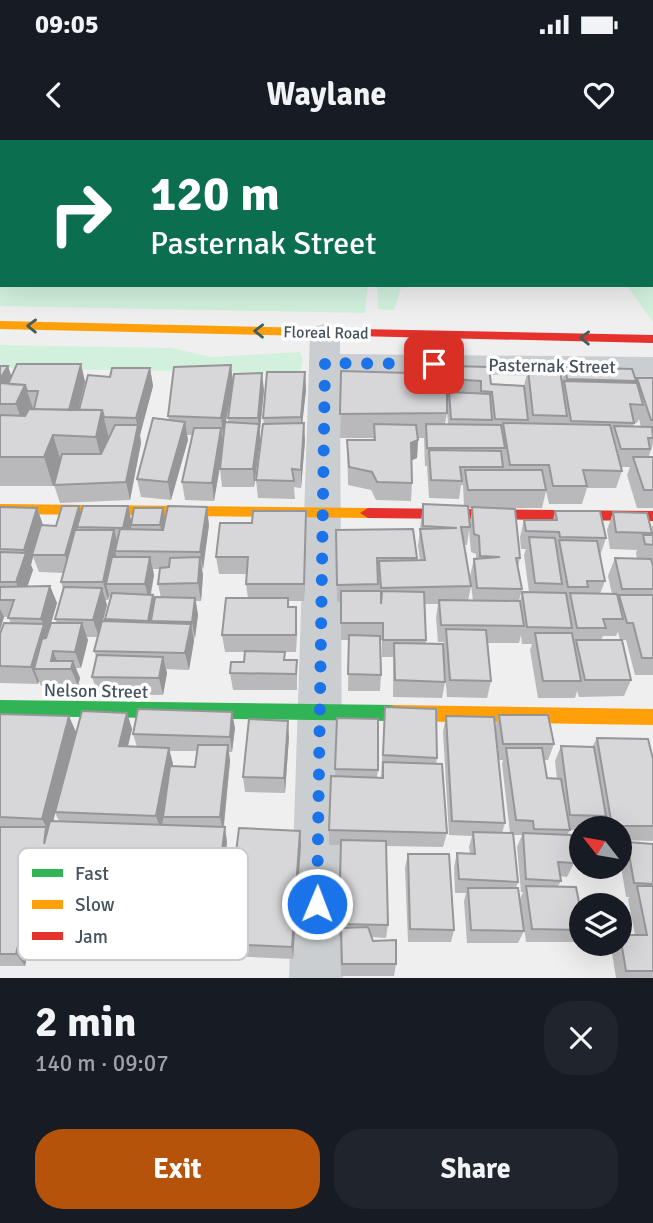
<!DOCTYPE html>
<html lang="en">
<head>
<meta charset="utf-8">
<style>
	body { margin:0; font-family:Signika,sans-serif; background:#20242c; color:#f1f3f6; height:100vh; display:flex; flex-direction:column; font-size:26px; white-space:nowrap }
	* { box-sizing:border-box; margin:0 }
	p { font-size:23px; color:#9ea1a6 }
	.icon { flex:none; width:38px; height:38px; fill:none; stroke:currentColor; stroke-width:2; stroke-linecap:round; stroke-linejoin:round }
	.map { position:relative; height:838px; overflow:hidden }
	.details { display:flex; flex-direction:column; background:#171b24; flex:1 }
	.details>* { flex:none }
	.hud { position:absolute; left:0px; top:0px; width:654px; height:147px; box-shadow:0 7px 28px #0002; background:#0b6e4f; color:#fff; overflow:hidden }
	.needle { width:46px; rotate:301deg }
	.tools { position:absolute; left:569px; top:676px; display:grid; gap:14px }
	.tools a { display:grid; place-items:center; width:63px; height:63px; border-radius:50%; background:#171b24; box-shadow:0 7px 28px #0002; font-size:35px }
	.pin { position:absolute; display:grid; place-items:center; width:60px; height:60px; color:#fff; margin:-30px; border-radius:14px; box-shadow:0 4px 10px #0006 }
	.me { position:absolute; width:77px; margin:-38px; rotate:1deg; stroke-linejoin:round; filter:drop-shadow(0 0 5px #0008) }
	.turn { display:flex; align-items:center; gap:24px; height:147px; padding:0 35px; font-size:32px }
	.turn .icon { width:91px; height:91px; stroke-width:2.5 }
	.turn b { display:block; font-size:49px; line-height:60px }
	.round { display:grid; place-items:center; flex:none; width:74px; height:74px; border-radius:28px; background:#20242c }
	.headline { display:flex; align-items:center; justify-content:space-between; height:119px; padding:0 35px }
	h1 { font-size:42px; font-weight:700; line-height:52px }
	.button { display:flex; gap:14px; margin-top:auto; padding:14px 35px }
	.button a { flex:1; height:80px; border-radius:28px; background:#b45309; color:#fff; font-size:28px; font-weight:700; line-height:80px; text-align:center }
	.button a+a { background:#20242c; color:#f1f3f6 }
	.status { display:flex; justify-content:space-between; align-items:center; height:49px; padding:0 35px; background:#171b24; direction:ltr }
	.status svg { height:19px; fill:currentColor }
	header { display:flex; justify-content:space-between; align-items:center; height:91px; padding:0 35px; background:#171b24; font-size:32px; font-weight:700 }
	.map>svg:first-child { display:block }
</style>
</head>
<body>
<div class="status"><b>09:05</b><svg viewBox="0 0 49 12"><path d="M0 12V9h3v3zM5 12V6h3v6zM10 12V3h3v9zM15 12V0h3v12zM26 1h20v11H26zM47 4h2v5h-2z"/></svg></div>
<header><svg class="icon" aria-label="back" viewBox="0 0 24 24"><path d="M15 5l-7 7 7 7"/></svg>Waylane<svg class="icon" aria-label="heart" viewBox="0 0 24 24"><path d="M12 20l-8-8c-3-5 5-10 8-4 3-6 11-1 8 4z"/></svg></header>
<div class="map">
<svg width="653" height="838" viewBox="0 0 653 838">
	<rect width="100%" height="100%" fill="#f0efef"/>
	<path fill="#d1f1dd" d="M653,29V182L626,145H653Z
		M0,49L2,145H368L365,173L0,166Z
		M377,145H402L394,170L378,169Z
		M0,205L172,208L211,217L300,212L303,220L300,233L0,228Z"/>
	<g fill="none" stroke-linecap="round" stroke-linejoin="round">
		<path fill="#cbced0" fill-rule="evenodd" d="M325,184L336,187L340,193V214L653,217V237L340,233L343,838H289L310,193L314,187Z"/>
		<path fill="#30b455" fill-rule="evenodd" d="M0,560L394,565L400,567L403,573L400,579L394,581L0,576Z"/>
		<path fill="#ff9f0a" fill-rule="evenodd" d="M0,181L359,189L365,193L359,197L0,189Z
			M0,364L368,368L376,373L368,378L0,374Z
			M394,565L653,569V585L394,581L388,579L385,573L388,567Z"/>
		<path fill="#e5322d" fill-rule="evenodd" d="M529,0H545L547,2H530Z
			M359,189L653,195V203L355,196V190Z
			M368,368L653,371V381L368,378L360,373Z"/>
	</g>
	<path fill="#b9b9bb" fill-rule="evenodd" d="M318,0H367V2H318Z
		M587,0H624V2H598Z
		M81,224L85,242L78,270L110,237L150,228L153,246L140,295L141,303L130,360L60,363L54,345L55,341L53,346H0V226H8L11,237Z
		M231,225L233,242L264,250L254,347H222L220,329L222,317L214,361L185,360L182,342L192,295H187L188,300L171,360L141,357L137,339L169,280L168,276ZM232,249L228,282H226Z
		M451,226L491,244L524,246L528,229L562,239L565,227L636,241L635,243L637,238H653V304L649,316L647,317H653V368H637L627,335L630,327H621L622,331L616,348H587L582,364H549L546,351L542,368H498L520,418L518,427L522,449L519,461H520L522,452H529L524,415L526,409H521L520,397L524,380H553L555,371L606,398L600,416L605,441L600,454H612L608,436L615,418L637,419L636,413L637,410L610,409L607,390L613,372L651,389L653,385V535H635L626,500H622L631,540L624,556L579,557L577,551L575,558H538L530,510L532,504H522L521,495L519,503H488L491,541L487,558L447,557L443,507L444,502H438L436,478L438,464H425L426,504L445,542L442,558L393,557V517H382V500H381V535L380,551H348L349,500H341V462H337L336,390L417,418V420H420L418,406L423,364L464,366L463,345H461L459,359L429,358L427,326H425L424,298H418L417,318L412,320V343L411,361L376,360L371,350L348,345L347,300H373V298H340L341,231L447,273L445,284H448L447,270ZM639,279L641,287H633L634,283H637ZM468,368H472L470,383ZM469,390L471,412L476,414V419H474L470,436L473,461H468L471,446L464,405H467ZM618,492L620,500H601L603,496H616Z
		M305,232L306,250L302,283L305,301L301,348L294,347L295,359L258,358L256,340L264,284L263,278Z
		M79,366L81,373L128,366L131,381L163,368L165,379L209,385L202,430L203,435L201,461H196L198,475L189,530L166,529L167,533L163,555L98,554L92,537L96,516L94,511L98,497H86L88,500L81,528H76L80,538L78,546H41L39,541L38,544L0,543V494L11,483L8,477H4L0,490V367L37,368L43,385L56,386ZM33,417L39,432L64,433L61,442L63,448L55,479L57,483H51L57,463L50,446H27L33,430L31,425ZM153,429H160L158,444L161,458L155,460L151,455L154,435ZM109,455L110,460L105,479L106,482L103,481L107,465L105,460H108Z
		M306,371L304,461H288V467H296V512H285V520H297V550H233L230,533L244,522L245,512H225L222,495L248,458L246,444L247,434H219L216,417L252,383Z
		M385,567L437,618L436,624L447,693L443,707L386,706L388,785L386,798L372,797L373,801L396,824L394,836H341L340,797H339L340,705H329V690L335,636L337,578L378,630L377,637H381Z
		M127,573L132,589L128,606L137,607L133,594L235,588L232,612H229L230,621L224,687L227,702L214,818L46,812L37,800L48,752H42L25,826H0V574L76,592ZM169,611H197L195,627L172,626L173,624ZM55,673L59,681H53Z
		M499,575L554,604L548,620H544L547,638L557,639L555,621L561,606L592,607L597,598L653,619V701L620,700V688H602L601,684L600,688H581V690H570L567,695L574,723L567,737L560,736L561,741L558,746L581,772V795L577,802H526L520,759L523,752H521L517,707L522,695H513L518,742L516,748L524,791L518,803H467L464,761L466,753H455L454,727L457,713L470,714L469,707L472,696L449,695L443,592L446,576L495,588ZM499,620H503L502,624L510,693H502L505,683Z
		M289,597L285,653L245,652L243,637Z
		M300,691L301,705L293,819L228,816L225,804Z
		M627,702L653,704V838H616L611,807L614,803H620V795H635L628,759L630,757H626L620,720V716Z
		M408,714L454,790L451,802H408L405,728Z"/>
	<path fill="#969698" d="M81,224L85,242L72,295L67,277Z
		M231,225L233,243L223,296L221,278Z
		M8,226L14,244L0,264V239Z
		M150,228L153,246L140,295L141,303L130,360L126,342L137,286L136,278Z
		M305,232L306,250L301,295V277Z
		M262,233L264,250L260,290V302L254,347L253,329L258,289V278Z
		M25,245L35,274L26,294L16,264Z
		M102,270L109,299L103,327L96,297Z
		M185,282L188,300L171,360L168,342Z
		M304,283L305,301L301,348V330Z
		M221,288L223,306L214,361L212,343Z
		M53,295L62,325L53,346L44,317Z
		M418,300L417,318L410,321L411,303Z
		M79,366L84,384L77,387L80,399L71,433L65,415Z
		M128,366L132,385H131V388L128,406L123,388Z
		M207,367L209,385L203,430L200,412Z
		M37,368L43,385L32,415L33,417L31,425L33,430L23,460L16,442L25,415L24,410Z
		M163,368L167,386L164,403L160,385Z
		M306,371V389L304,461V444Z
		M114,390L119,408L115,411L117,418L106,444L109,455L108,460L103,442Z
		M150,417L154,435L149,461L145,444Z
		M200,417L203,435L201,461L198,443Z
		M50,446L57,463L48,494L34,529L39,541L38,544L31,527L44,486L41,479Z
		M102,448L107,465L99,497L93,480Z
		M153,455L157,472L151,481L153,492L152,498L148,481Z
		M195,458L198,475L195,499L192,482Z
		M296,467L297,484L296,512Z
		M0,469L4,477L0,490Z
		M82,483L88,500L81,528L75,512Z
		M191,484L194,501L189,530L185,513Z
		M53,511L60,528L51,521Z
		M163,517L167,533L163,555L159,538Z
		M73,521L80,538L78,546L71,529Z
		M232,572L235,588L232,612L230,597Z
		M127,573L132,589L124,622L119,606Z
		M69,576L76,592L50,694L42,679Z
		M288,581L289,597L285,653L284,638Z
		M228,605L230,621L223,692L220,677Z
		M169,608L173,624L161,691L156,676Z
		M225,687L227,702L214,818L210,806Z
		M300,691L301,705L293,819L292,807Z
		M34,739L42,752L25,826L16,814Z"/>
	<path fill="#d7d7d9" stroke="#969698" stroke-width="2" d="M412,223L447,224V273L340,274L341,231L409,233Z
		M17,224H81L69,270L34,269L38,251H27L25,245L8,244Z
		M231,225L221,278L168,276L174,227Z
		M0,226H8L0,239Z
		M451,226L489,227L491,244L524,246L528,280L495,279L492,252L481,251V241L451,239Z
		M565,227L632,229L636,241L567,239Z
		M112,228H150L136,278L104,277L102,270H79L88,235L110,237Z
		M528,229L560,230L567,276L533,275Z
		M267,232H305L301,277L263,278Z
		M262,233L258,278H228L234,234Z
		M637,238H653V280H651Z
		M564,241L637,243L643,265L630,264L634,283L571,281Z
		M0,243L25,245L16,264H0Z
		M449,252L490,254L492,280L451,279Z
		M29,269L102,270L96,297L53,295L44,317H0V275L25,276Z
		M153,278L185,282L168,342L137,339Z
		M225,282L259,284L253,329H220Z
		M304,283L301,330L292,329L294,341L256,340L263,284Z
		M503,283L610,285L622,331L583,330L587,346H553L549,325H510Z
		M374,284L416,285L418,300L411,303L412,343L377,342L372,332L349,327L347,300H375Z
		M426,284L501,285L505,308H427Z
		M115,285H138L126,342L54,345L62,314H101Z
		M614,286L652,287L653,298H648L650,309H621Z
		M194,288H221L212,343L182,342Z
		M429,310L501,311L503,327H460L462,341L431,340Z
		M633,317H653V350H644Z
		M465,330H542L546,350H468Z
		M423,364L468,366L470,387H461L471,446L381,448L379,421L425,420L420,389L457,388L423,386Z
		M62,366H79L65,415H32L41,385L56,386Z
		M83,366H128L123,388L77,387Z
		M168,366L207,367L200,412L115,411L120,389L163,390Z
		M0,367L37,368L24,410L0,409Z
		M472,367L515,369L520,418H516L522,449L477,448L474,419L500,417L480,416L479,396L474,394Z
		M134,368H163L160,385H131Z
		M253,371H306L304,444H246L248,417H216L220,383H252Z
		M555,371H600L606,398L560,397L559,392L526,391L524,380H557Z
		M613,372L647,373L652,393L616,392Z
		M413,389L417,418H377L378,444L337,445L336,390Z
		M75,390H114L103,442H61Z
		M643,395H653V405L645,404Z
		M529,397L555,398L562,444L535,443Z
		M559,400L597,401L605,441H587L588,447H568Z
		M0,412L26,413L16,442H0Z
		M112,417H150L145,444H106Z
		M200,417L198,443L158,444L160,428L169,427L170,418Z
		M615,418L651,419L653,426V449H622Z
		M50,446L41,479L8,478L14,460H0V447Z
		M64,447L102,448L93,480L55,479Z
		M341,451H381V464L382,451L424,452L426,500H383V483H341Z
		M522,452L566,453L572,488L527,487Z
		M112,453L153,455L148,481L105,479Z
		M570,453L617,454L623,479H603L606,488H577Z
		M619,455H653V518H642L633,483H627Z
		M155,457L195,458L192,482L151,481Z
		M226,458H288V467H296V495H222Z
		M439,460L520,461L524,486L441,485Z
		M102,481L191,484L185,513L94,511Z
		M4,483L44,484L31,527L0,526V494Z
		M51,483H82L75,512L53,511L51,521H73L71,529H34L42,499L46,498Z
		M446,489L486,490L491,541L450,540Z
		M535,493H572L581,541H543Z
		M349,495L380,496L381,535L348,534Z
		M576,500H622L631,540H585Z
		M394,503L443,504L445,542L395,540Z
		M245,511L285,512L284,520H297L296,534L230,533L231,522H244Z
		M97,515L163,517L159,538L92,537Z
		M385,567L436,569L437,618L383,615Z
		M138,569L232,572L230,597L133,594Z
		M82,571L127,573L119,606L169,608L156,676L55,672Z
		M0,574L69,576L42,679L0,677Z
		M499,575H548L554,604H503Z
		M446,576L494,577L505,683L452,681Z
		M337,578L378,579V630L335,629Z
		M249,579L288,581L284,638L243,637Z
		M597,598L648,599L653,619V686H612Z
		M198,605H228L220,677H163L170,626L195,627Z
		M561,606L594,607L606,676L570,675Z
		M506,608H542L547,638L561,639L570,690L534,689L533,681L516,680Z
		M383,622L442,624L447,693L329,690L331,636L383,638Z
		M50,681L225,687L210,806L37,800L52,739H34L16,814H0V687H46L44,704Z
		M239,688L300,691L292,807L225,804Z
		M473,692L513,693L518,742L459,739L457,713L475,714Z
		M523,693L571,695L574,723L558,722L561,741L526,739Z
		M341,700L386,701L388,785L339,784Z
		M627,702L653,704V744L634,743Z
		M408,714H449L454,790L410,789Z
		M526,746L576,747L581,772V790L532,789Z
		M637,746H653V831H626L620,795H647Z
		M468,748H518L524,791L471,790Z
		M368,787L373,801L396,800V824H342L341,788Z"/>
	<defs><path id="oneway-chevron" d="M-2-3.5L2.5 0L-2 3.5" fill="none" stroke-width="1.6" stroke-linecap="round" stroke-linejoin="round" transform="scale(1.75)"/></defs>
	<g stroke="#435d5d">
		<use href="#oneway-chevron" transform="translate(32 186) rotate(-179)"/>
		<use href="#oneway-chevron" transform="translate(259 191) rotate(-179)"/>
		<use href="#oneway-chevron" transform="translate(585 198) rotate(-179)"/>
	</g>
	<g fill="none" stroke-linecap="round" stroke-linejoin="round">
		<path stroke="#1a73e8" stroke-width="12" stroke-dasharray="0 21.6" d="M317,764L325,223L434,224"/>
	</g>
	<g text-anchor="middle" stroke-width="7" stroke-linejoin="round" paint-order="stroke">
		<g font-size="16" fill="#45535e" stroke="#fff">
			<text transform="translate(326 192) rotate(1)" y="6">Floreal Road</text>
		</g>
		<g font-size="18" fill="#45535e" stroke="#fff">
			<text transform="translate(552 226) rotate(1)" y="6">Pasternak Street</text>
			<text transform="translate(96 551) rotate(1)" y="6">Nelson Street</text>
		</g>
	</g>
	<rect x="18" y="708" width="230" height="112" rx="10" fill="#fff" stroke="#c7cbcf" stroke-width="2"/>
	<rect x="32" y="729" width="31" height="8" fill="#30b455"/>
	<rect x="32" y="760" width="31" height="9" fill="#ff9f0a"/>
	<rect x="32" y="792" width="31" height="8" fill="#e5322d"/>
	<g font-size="19" fill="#45535e">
		<text x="75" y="740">Fast</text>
		<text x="75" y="771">Slow</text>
		<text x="75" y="803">Jam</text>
	</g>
</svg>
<div class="tools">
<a><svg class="needle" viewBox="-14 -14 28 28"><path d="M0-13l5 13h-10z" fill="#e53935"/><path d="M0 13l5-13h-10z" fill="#9ea1a6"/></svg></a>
<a><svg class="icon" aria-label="layers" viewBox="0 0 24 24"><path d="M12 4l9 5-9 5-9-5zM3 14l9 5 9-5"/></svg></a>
</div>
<div class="pin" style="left:434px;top:224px;background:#d93025"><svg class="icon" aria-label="arrive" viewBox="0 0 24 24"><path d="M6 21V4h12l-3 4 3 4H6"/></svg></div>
<svg class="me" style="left:317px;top:764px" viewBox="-20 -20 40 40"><circle r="17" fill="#1a73e8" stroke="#fff" stroke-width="3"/><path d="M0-11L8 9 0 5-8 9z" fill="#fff"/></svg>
<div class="hud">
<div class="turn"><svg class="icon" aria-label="right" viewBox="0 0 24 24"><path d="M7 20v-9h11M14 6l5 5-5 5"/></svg><div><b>120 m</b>Pasternak Street</div></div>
</div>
</div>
<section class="details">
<div class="headline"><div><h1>2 min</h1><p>140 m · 09:07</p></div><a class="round"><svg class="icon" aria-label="close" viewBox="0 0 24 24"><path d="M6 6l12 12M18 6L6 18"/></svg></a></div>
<div class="button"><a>Exit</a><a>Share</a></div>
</section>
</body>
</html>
